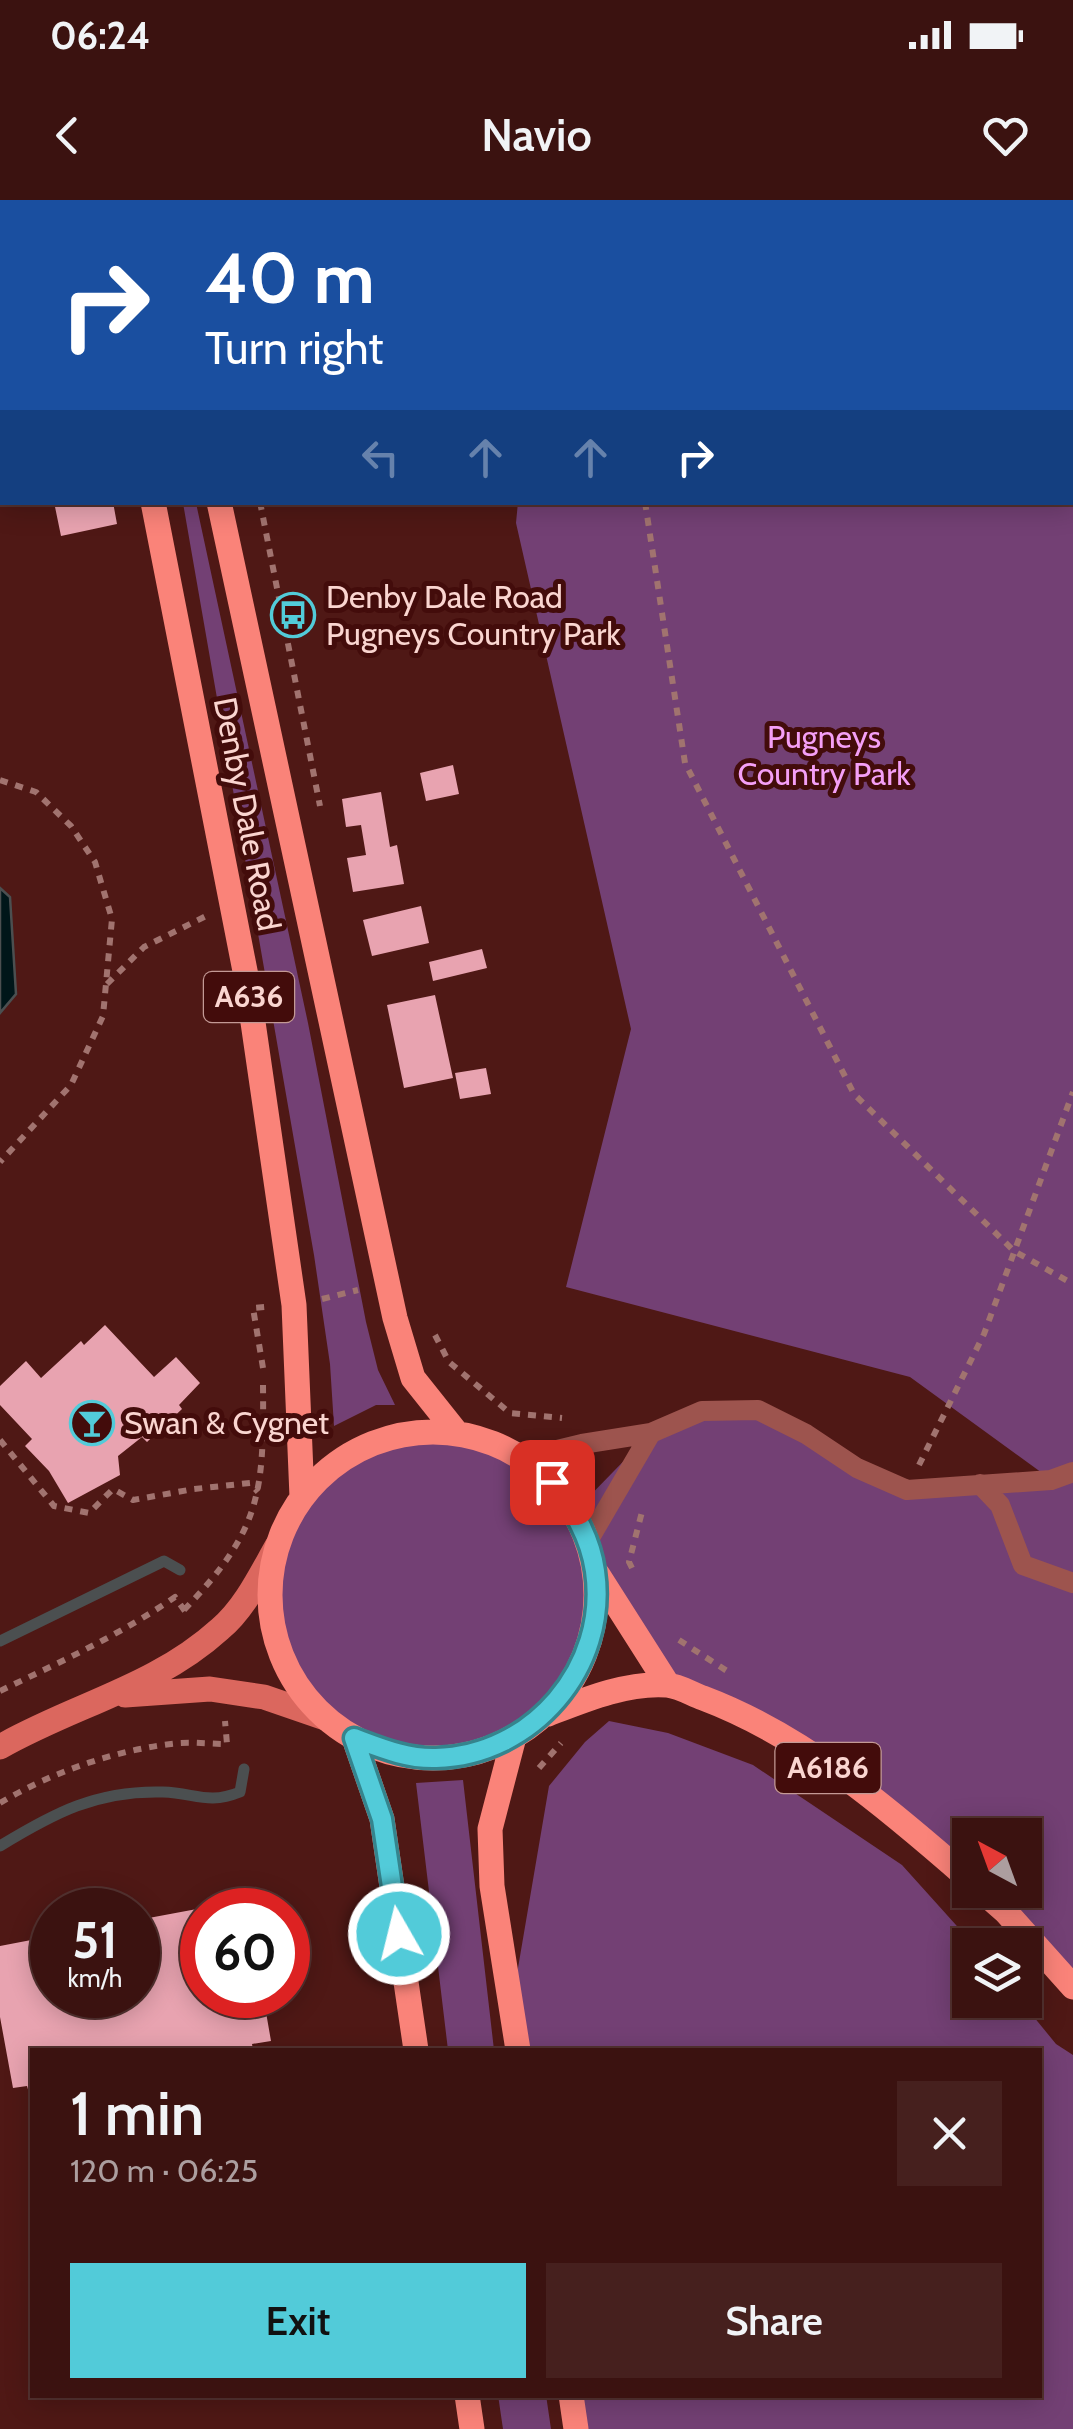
<!DOCTYPE html>
<html lang="en">
<head>
<meta charset="utf-8">
<style>
	body { margin:0; font-family:Cabin,sans-serif; background:#46201e; color:#f1f3f6; height:100vh; display:flex; flex-direction:column; font-size:38px; white-space:nowrap }
	* { box-sizing:border-box; margin:0 }
	p { font-size:32px; color:#ac9e9f }
	.icon { flex:none; width:55px; height:55px; fill:none; stroke:currentColor; stroke-width:2; stroke-linecap:round; stroke-linejoin:round }
	.map { position:relative; flex:1; overflow:hidden }
	.side { position:absolute; left:30px; top:1848px; width:1012px; height:350px; display:flex; flex-direction:column; background:#3b1210; border-radius:0px; box-shadow:0 5px 25px #0003,0 0 0 2px #543230 }
	.side>* { flex:none }
	.banner { position:absolute; left:0px; top:0px; width:1075px; height:305px; box-shadow:0 5px 25px #0003,0 0 0 2px #543230; background:#1a4fa0; color:#fff; overflow:hidden }
	.needle { width:65px; rotate:319deg }
	.buttons { position:absolute; left:952px; top:1618px; display:grid; gap:20px }
	.buttons a { display:grid; place-items:center; width:90px; height:90px; border-radius:0px; background:#3b1210; box-shadow:0 5px 25px #0003,0 0 0 2px #543230; font-size:50px }
	.speed { position:absolute; left:30px; top:1688px; display:flex; gap:20px; font-size:50px; font-weight:700; text-align:center }
	.speed>* { display:grid; place-content:center; width:130px; height:130px; border-radius:50%; background:#3b1210; box-shadow:0 5px 25px #0003,0 0 0 2px #543230; line-height:1 }
	.speed small { font-size:25px; font-weight:400 }
	.speed .limit { border:15px solid #d22; background:#fff; color:#111 }
	.pin { position:absolute; display:grid; place-items:center; width:85px; height:85px; color:#fff; margin:-42px; border-radius:20px; box-shadow:0 5px 15px #0006 }
	.me { position:absolute; width:110px; margin:-55px; rotate:352deg; stroke-linejoin:round; filter:drop-shadow(0 0 8px #0008) }
	.turn { display:flex; align-items:center; gap:35px; height:210px; padding:0 40px; font-size:45px }
	.turn .icon { width:130px; height:130px; stroke-width:2.5 }
	.turn b { display:block; font-size:70px; line-height:85px }
	.lanes { display:flex; align-items:center; height:95px; padding:0 40px; background:#0003; justify-content:center; gap:50px; direction:ltr }
	.lanes .off { opacity:.35 }
	.round { display:grid; place-items:center; flex:none; width:105px; height:105px; border-radius:0px; background:#46201e }
	.summary { display:flex; align-items:center; justify-content:space-between; height:170px; padding:0 40px }
	h1 { font-size:60px; font-weight:600; line-height:75px }
	.action { display:flex; gap:20px; margin-top:auto; padding:20px 40px }
	.action a { flex:1; height:115px; border-radius:0px; background:#52cbd9; color:#111; font-size:40px; font-weight:600; line-height:115px; text-align:center }
	.action a+a { background:#46201e; color:#f1f3f6 }
	.status { display:flex; justify-content:space-between; align-items:center; height:70px; padding:0 50px; background:#3b1210; direction:ltr }
	.status svg { height:28px; fill:currentColor }
	header { display:flex; justify-content:space-between; align-items:center; height:130px; padding:0 40px; background:#3b1210; font-size:45px; font-weight:600 }
	.map>svg:first-child { display:block }
</style>
</head>
<body>
<div class="status"><b>06:24</b><svg viewBox="0 0 49 12"><path d="M0 12V9h3v3zM5 12V6h3v6zM10 12V3h3v9zM15 12V0h3v12zM26 1h20v11H26zM47 4h2v5h-2z"/></svg></div>
<header><svg class="icon" aria-label="back" viewBox="0 0 24 24"><path d="M15 5l-7 7 7 7"/></svg>Navio<svg class="icon" aria-label="heart" viewBox="0 0 24 24"><path d="M12 20l-8-8c-3-5 5-10 8-4 3-6 11-1 8 4z"/></svg></header>
<div class="map">
<svg width="1073" height="2229" viewBox="0 0 1073 2229">
	<rect width="100%" height="100%" fill="#4f1815"/>
	<path fill="#734074" d="M471,0H1073V1787L981,1690H1025V1635H970V1680L870,1598L668,1485L595,1374C596,1394 597,1415 592,1435C563,1549 430,1591 337,1526C313,1509 291,1482 281,1455C229,1307 387,1173 522,1257C544,1271 559,1291 575,1311L651,1233L702,1211L758,1210L907,1290L1049,1278L910,1177L566,1087L631,829L516,323L518,302H1072V2Z
		M183,303H196L308,823L366,1122L378,1170L395,1205H376L334,1226L330,1164L314,1055Z
		M609,1521L668,1533L753,1565L902,1665L974,1745H970V1800H1020L1056,1844L1073,1855V2229H566L561,2195H1040V1850H516L511,1809L549,1586L585,1542Z
		M463,1580L494,1850H448L416,1583Z
		M498,2195H546L551,2229H503Z"/>
	<path fill="#001619" stroke="#4b4f50" stroke-width="2.5" d="M0,688L10,697L16,794L0,813Z"/>
	<g fill="none" stroke-linecap="round" stroke-linejoin="round">
		<path stroke="#4b4f50" stroke-width="11" d="M0,1441L164,1361L180,1370
			M0,1646C54,1613 97,1590 163,1592C195,1593 208,1605 240,1592L244,1569"/>
	</g>
	<path fill="#e8a3b0" d="M54,302H113L117,324L61,336Z
		M453,565L459,594L426,601L420,573Z
		M381,592L390,647L397,645L404,684L353,692L347,658L366,655L361,625L346,627L342,599Z
		M421,706L429,743L372,756L363,720Z
		M482,749L487,768L433,781L429,762Z
		M435,795L453,878L404,888L387,805Z
		M486,868L491,894L460,899L455,873Z
		M105,1125L154,1177L176,1157L200,1183L179,1205L182,1209L147,1242L142,1237L118,1256L120,1275L68,1303L49,1271L25,1246L32,1239L0,1205V1186L26,1161L41,1178L81,1141L84,1145Z
		M245,1700L247,1710H202V1795H263L271,1841L252,1844L253,1850H32V1903L27,1886L13,1888L0,1817V1746L52,1736V1795H138V1720Z"/>
	<g fill="none" stroke-linecap="round" stroke-linejoin="round">
		<path stroke="#a1736f" stroke-width="6" stroke-dasharray="8 8" stroke-linecap="butt" d="M196,0L197,2
			M345,0V2
			M598,0L599,2
			M260,302L320,606
			M645,302L685,563L854,894L1014,1051L1073,1084
			M0,580L36,592L71,626L95,662L112,719L103,816L71,885L0,962
			M107,784L144,747L206,716
			M322,1099L358,1090
			M435,1135L449,1162L510,1213L562,1218
			M263,1168L253,1108L265,1107
			M0,1240L54,1306L89,1313L113,1289L133,1300L194,1289L250,1283L258,1292
			M919,1265L984,1134L1073,892
			M632,1368L629,1362L643,1308
			M184,1410C261,1330 264,1293 263,1185
			M679,1440L727,1471
			M0,1491C60,1462 120,1435 175,1397L189,1417
			M539,1568L561,1543
			M0,1603C52,1572 118,1549 179,1543C195,1542 211,1544 227,1544L225,1521"/>
		<path stroke="#9d544e" stroke-width="20" d="M524,1258L582,1244L651,1233L702,1211L758,1210L806,1234L857,1268L907,1290L1051,1280L1073,1272
			M980,1284L1000,1305L1023,1365L1073,1383
			M588,1341L651,1233"/>
		<path stroke="#db675e" stroke-width="25" d="M125,1495L210,1489L264,1497L325,1518
			M0,1547C73,1505 155,1488 220,1429C245,1408 261,1374 277,1346"/>
		<path stroke="#fa8379" stroke-width="25" d="M94,0V2
			M154,0V2
			M153,302L247,781L294,1105L302,1297
			M219,302L395,1118L413,1178L456,1232
			M270 1395a163 163 0 1 1 326 0a163 163 0 1 1-326 0Z
			M598,1375L668,1485
			M548,1514C584,1500 627,1482 667,1485C679,1486 692,1494 703,1498C804,1536 890,1610 970,1680
			M514,1537L490,1629L492,1686L518,1850
			M354,1538L382,1619L416,1850
			M981,1690L1005,1711L1073,1787
			M467,2195L472,2229
			M571,2195L576,2229"/>
	</g>
	<g fill="none" stroke-linecap="round" stroke-linejoin="round">
		<defs>
			<path id="route" d="M399,1734L382,1619L354,1538C381,1548 407,1559 436,1558C532,1556 609,1467 595,1371C590,1336 573,1309 552,1282"/>
		</defs>
		<use href="#route" stroke="#35848d" stroke-width="25"/>
		<use href="#route" stroke="#52cbd9" stroke-width="18"/>
	</g>
	<defs>
		<symbol id="bus-ring" viewBox="-11 -11 22 22"><circle r="9.5" fill="#430c0b" stroke="#52cbd9" stroke-width="1.5"/><path d="M-5-6H5V4H4V6H2V4H-2V6H-4V4H-5ZM-3.5-4V0h7V-4ZM-3.5 1.2v1.5H-2V1.2ZM2 1.2v1.5H3.5V1.2Z" fill="#52cbd9"/></symbol>
		<symbol id="bar-ring" viewBox="-11 -11 22 22"><circle r="9.5" fill="#430c0b" stroke="#52cbd9" stroke-width="1.5"/><path d="M-6-5H6L.8 .8V4.5H3.5V6h-7V4.5H-.8V.8Z" fill="#52cbd9"/></symbol>
	</defs>
	<g fill-rule="evenodd">
		<use href="#bus-ring" x="268" y="390" width="50" height="50"/>
		<use href="#bar-ring" x="67" y="1198" width="50" height="50"/>
	</g>
	<g text-anchor="middle" stroke-width="10" stroke-linejoin="round" paint-order="stroke">
		<g fill="#430c0b" stroke="#c39995" stroke-width="2.5">
			<rect x="204" y="772" width="90" height="50" rx="8"/>
			<rect x="775.5" y="1543" width="105" height="50" rx="8"/>
		</g>
		<g font-size="30" font-weight="bold" fill="#fad5d0">
			<text x="249" y="807">A636</text>
			<text x="828" y="1578">A6186</text>
		</g>
		<g font-size="32" fill="#fad5d0" stroke="#430c0b" text-anchor="start">
			<text x="326" y="408">Denby Dale Road<tspan x="326" dy="37">Pugneys Country Park</tspan></text>
			<text x="124" y="1234">Swan &amp; Cygnet</text>
		</g>
		<g font-size="32" fill="#f49ff6" stroke="#430c0b">
			<text x="824" y="548">Pugneys<tspan x="824" dy="37">Country Park</tspan></text>
		</g>
		<g font-size="32" fill="#fad5d0" stroke="#430c0b">
			<text transform="translate(247 614) rotate(79)" y="11">Denby Dale Road</text>
		</g>
	</g>
</svg>
<div class="buttons">
<a><svg class="needle" viewBox="-14 -14 28 28"><path d="M0-13l5 13h-10z" fill="#e53935"/><path d="M0 13l5-13h-10z" fill="#ac9e9f"/></svg></a>
<a><svg class="icon" aria-label="layers" viewBox="0 0 24 24"><path d="M12 4l9 5-9 5-9-5zM3 14l9 5 9-5"/></svg></a>
</div>
<div class="speed"><div>51<small>km/h</small></div><div class="limit">60</div></div>
<div class="pin" style="left:552px;top:1282px;background:#d93025"><svg class="icon" aria-label="arrive" viewBox="0 0 24 24"><path d="M6 21V4h12l-3 4 3 4H6"/></svg></div>
<svg class="me" style="left:399px;top:1734px" viewBox="-20 -20 40 40"><circle r="17" fill="#52cbd9" stroke="#fff" stroke-width="3"/><path d="M0-11L8 9 0 5-8 9z" fill="#fff"/></svg>
<div class="banner">
<div class="turn"><svg class="icon" aria-label="right" viewBox="0 0 24 24"><path d="M7 20v-9h11M14 6l5 5-5 5"/></svg><div><b>40 m</b>Turn right</div></div>
<div class="lanes"><svg class="icon off" aria-label="left" viewBox="0 0 24 24"><path d="M17 20v-9H6M10 6l-5 5 5 5"/></svg><svg class="icon off" aria-label="ahead" viewBox="0 0 24 24"><path d="M12 20V5M6 11l6-6 6 6"/></svg><svg class="icon off" aria-label="ahead" viewBox="0 0 24 24"><path d="M12 20V5M6 11l6-6 6 6"/></svg><svg class="icon" aria-label="right" viewBox="0 0 24 24"><path d="M7 20v-9h11M14 6l5 5-5 5"/></svg></div>
</div>
<section class="side">
<div class="summary"><div><h1>1 min</h1><p>120 m · 06:25</p></div><a class="round"><svg class="icon" aria-label="close" viewBox="0 0 24 24"><path d="M6 6l12 12M18 6L6 18"/></svg></a></div>
<div class="action"><a>Exit</a><a>Share</a></div>
</section>
</div>
</body>
</html>
